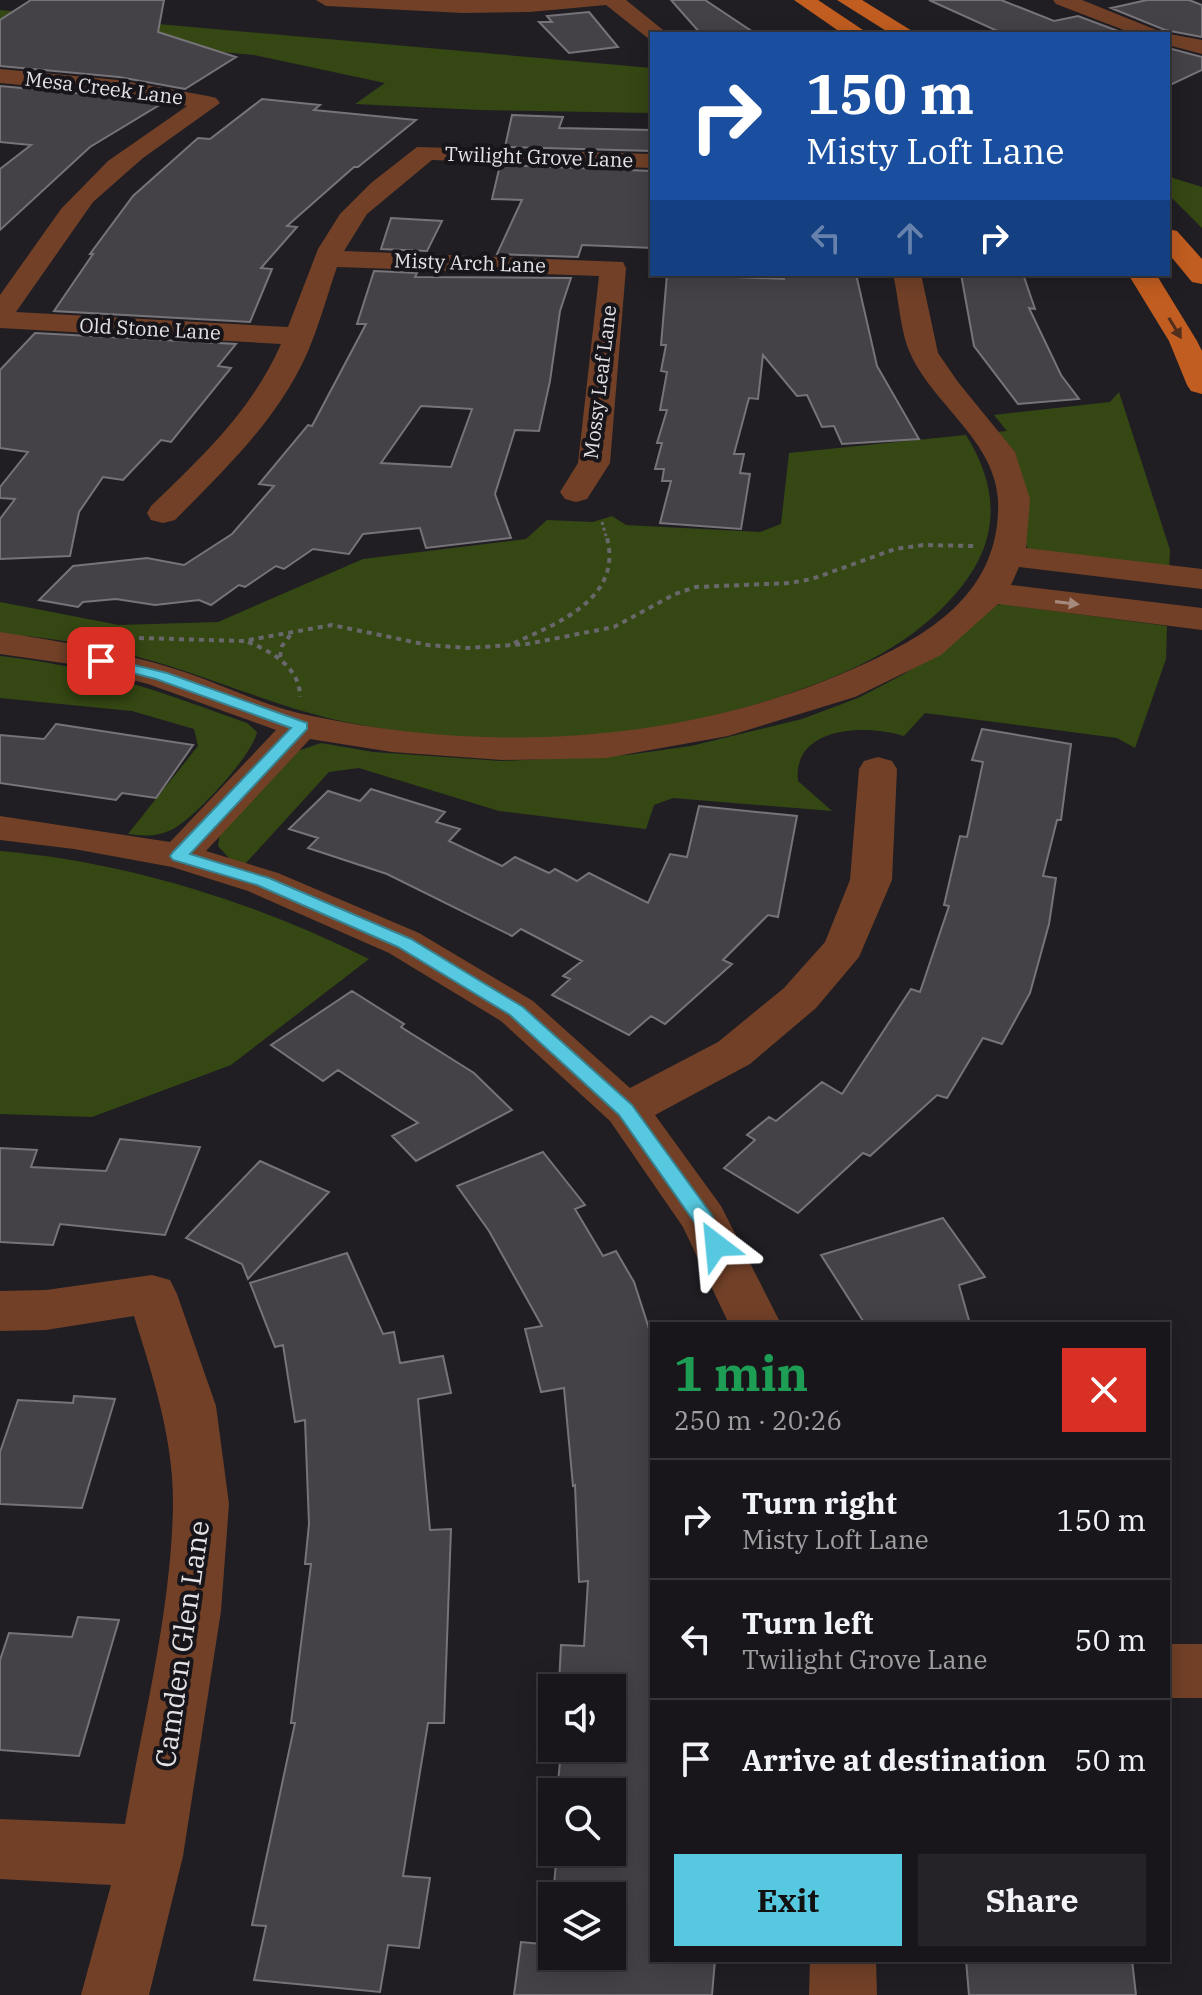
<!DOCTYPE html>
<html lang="en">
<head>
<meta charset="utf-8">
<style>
	body { margin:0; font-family:"IBM Plex Serif",serif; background:#252327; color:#f1f3f6; height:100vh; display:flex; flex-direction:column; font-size:30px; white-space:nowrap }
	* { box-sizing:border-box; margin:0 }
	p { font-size:26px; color:#9f9fa2 }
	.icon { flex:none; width:44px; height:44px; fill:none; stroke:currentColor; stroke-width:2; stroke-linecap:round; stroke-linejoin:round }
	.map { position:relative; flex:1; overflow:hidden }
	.panel { position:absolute; left:650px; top:1322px; width:520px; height:640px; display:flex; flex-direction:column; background:#18161a; border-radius:0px; box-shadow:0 4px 20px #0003,0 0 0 2px #363539 }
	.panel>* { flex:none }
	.hud { position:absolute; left:650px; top:32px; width:520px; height:244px; border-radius:0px; box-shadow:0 4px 20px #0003,0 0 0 2px #363539; background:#1a4fa0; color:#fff; overflow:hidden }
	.buttons { position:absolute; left:538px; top:1674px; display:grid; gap:16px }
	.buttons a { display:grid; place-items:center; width:88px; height:88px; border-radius:0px; background:#18161a; box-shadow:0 4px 20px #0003,0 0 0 2px #363539; font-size:40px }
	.pin { position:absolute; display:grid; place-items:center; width:68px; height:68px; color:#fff; margin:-34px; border-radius:16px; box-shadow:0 4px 12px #0006 }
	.me { position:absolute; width:88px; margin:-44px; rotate:331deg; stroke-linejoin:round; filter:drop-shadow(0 0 6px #0008) }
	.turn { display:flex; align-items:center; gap:28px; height:168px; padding:0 24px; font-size:36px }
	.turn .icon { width:104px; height:104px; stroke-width:2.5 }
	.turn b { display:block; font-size:56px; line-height:68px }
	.lanes { display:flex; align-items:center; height:76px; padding:0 24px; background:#0003; justify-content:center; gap:40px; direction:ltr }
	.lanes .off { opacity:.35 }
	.round { display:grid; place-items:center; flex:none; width:84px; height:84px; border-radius:0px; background:#252327 }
	.headline { display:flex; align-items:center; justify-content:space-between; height:136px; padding:0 24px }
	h1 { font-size:48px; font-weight:700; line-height:60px; color:#1e9e55 }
	.action { display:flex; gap:16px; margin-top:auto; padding:16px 24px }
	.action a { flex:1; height:92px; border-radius:0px; background:#56c9e0; color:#111; font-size:32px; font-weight:700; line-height:92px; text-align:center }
	.action a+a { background:#252327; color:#f1f3f6 }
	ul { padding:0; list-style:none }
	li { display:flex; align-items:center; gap:24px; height:120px; padding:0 24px; border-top:2px solid #363539 }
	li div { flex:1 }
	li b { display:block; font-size:30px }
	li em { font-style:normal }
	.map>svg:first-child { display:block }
</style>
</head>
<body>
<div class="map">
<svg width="1202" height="1995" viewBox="0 0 1202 1995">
	<rect width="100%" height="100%" fill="#201e23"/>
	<path fill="#354813" d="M0,10L652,68V113L480,110L355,104L385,83L254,55L0,32Z
		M1168,170L1173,178L1202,187V228L1168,194Z
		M1119,392L1170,550L1169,572L1028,549L1024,539L997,432L1007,431L994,415L1110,402Z
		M966,435C998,487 1001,536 962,586C917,643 853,672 785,695C649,741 498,751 356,724C272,708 196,669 114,651C77,642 38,636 0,634V602L119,625L218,622L363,559L526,539L547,520L593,522L612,516L626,525L760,532L781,524L789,453Z
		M1001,604L1167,626L1166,659L1135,748L1117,738L925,713L904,736C866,724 792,726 798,781L832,811L673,798L654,805L646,829L499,811L359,768L329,772L245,864L230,859L218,846L220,833L289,754L321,743L373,752L501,761L627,755L691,746L802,719L858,698L904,674L942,649L989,607Z
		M0,656C89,665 164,693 247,723L257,732C253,755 193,820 171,830C157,837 143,836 128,834L198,746L194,729L132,711L0,698Z
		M0,851C128,862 254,902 369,959L231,1065L92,1117L0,1114Z"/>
	<path fill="#444247" stroke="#767379" stroke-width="2" fill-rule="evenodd" d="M31,0H164L158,32L236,57L185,89L119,77L0,66V20Z
		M671,0H705L756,34H701Z
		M929,0H1001L1054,21L1078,16L1126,34H1004Z
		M1147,0H1189L1202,5V37L1165,30L1111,8Z
		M589,12L618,47L569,53L539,22H552L547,16Z
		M1168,48L1202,57V70L1168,86Z
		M0,86L118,97L161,104L90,147L0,230V169L31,145L0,142Z
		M262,99L320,105L314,110L416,120L358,167H354L287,226L297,227L261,268L272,269L250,322L54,311L93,254H90L133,196L198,138L210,139Z
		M512,115L563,117L559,128L652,130V151L505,147Z
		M500,165L652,171V248L582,245L578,257L497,254L522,200L492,199Z
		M391,218L442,221L427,251L381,249Z
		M374,271L417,273L415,277L571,278L560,311L550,381L539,431L515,430L495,494L511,538L426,548L420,528L363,534L349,554L313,549L284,569L276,566L245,587L239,585L211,605L199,600L155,605L116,599L83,602L78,607L39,600L73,566L147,558L184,565L232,534L274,486L259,484L308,425L312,426L366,324H357ZM421,406L472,409L451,467L381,463Z
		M667,274L784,279V274H856L877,366L919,439L842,444L834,426L822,427L807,395L797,396L763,355L758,399L749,398L734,454H744L740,473L750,474L741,529L660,523L671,481H662L664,469H655L662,443H657L667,410H660L667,372L661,371L666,345H661Z
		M961,274H1023L1035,309L1029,308L1061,375L1079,399L1018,404L974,346Z
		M35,333L236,344L218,366L231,368L171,442L161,440L123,480L103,477L79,512L70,556L0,559V519L15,499L0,498V487L28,452L0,448V370Z
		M56,724L193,745L156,798L122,793L116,800L0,783V735L44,739Z
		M982,729L1071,744L1061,820H1057L1043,876L1056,878L1049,924L1030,993L1002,1044L983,1038L947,1098L937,1095L870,1156L863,1153L798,1213L724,1168L755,1140L747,1135L769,1117L776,1121L822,1082L842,1094L911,989L920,992L949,906L944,905L960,836L967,837L983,762L972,760Z
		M371,789L445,812L436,822L460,829L449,841L502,866L515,857L549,873L555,869L577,881L589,873L648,903L670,854L687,857L699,806L797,816L778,917L768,915L723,960L732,964L665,1024L651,1016L629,1035L552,995L570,979L563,976L582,961L521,929L512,936L387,874L308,848L318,838L289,829L328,791L360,801Z
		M352,991L404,1024L401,1027L474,1073L512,1110L416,1161L392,1136L418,1123L338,1070L323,1081L271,1045Z
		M120,1139L200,1147L165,1235L60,1224L53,1245L0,1242V1148L37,1150L31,1167L106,1171Z
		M543,1152L585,1205L575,1209L603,1256L616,1251L634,1282L652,1338V1960H715L712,1995H514L521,1942L552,1945V1956H612V1896H553L557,1852H612V1792H557L560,1762L581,1763L582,1748H612V1686L559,1684L561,1645L584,1646L588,1581L579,1582L575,1485L573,1486L564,1388L541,1392L525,1329L542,1326L489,1231L457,1186Z
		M260,1161L329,1192L248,1279L242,1264L186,1238Z
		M943,1218L985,1277L959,1285L970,1324H865L821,1255Z
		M347,1253L383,1334L394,1332L400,1363L443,1356L451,1393L418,1399L430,1530L451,1529L444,1723H428L403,1876L430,1878L419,1948L388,1945L380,1992L254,1980L266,1926L252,1925L295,1723H291L311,1564H305L309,1524L305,1420L295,1422L283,1345L275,1347L250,1283Z
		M74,1396L115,1399L82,1508L0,1504V1452L18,1400L73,1403Z
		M78,1617L119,1620L79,1756L0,1750V1660L9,1633L72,1637Z
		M966,1960H1132L1136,1995H969Z"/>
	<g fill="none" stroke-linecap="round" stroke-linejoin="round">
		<path stroke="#68676b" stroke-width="3" stroke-dasharray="3 3" stroke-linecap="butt" d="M602,522L606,536"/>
		<path stroke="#68676b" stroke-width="4" stroke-dasharray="5 5" stroke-linecap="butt" d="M139,638L243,641L332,625L428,645L467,648L527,644L614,627L675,594L696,587L790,583L812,579L895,549L923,545L974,546
			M248,642C273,652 300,668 300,697
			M514,643C561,622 625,597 606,534
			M280,657L282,646L291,634"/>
		<path fill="#714027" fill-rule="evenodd" d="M316,0H626L668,34H652V39H649L606,5L530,12L463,13L326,6Z
			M1053,0H1082L1164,33L1202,40V54L1168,45V34H1134L1056,4Z
			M0,69L118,80L208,96L216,98L220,103L143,158L93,202L16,312L288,327L318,249L340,214L371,183L417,147L652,154V168L432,160L367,214L344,251L623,262L626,268L610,463L587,499L576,502L565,499L560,492L578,463L599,276L337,267C329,290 322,315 314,336C287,411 229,465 175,520L163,523L151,520L147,513L151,506C203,456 252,410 281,344L0,328V295L61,209L108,161L187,106L118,94L0,83Z
			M893,274H921L938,353L958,382L1015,452L1030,499L1026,548L1202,569V589L1019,567L1011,585L1202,608V630L998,604L941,655L855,697L728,736L606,758L502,760L392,752L310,739L206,851L278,873L419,933L533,1001L630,1088L718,1042L784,988L825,942L850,880L859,769L864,761L878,757L892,761L897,769L892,880L859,957L816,1008L750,1064L655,1115L721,1206L781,1324H729L683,1227L610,1121L501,1021L389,953L248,891L172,867L74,849L0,840V816L170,842L276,730L148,684L70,664L0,654V632C59,641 118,651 175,669C220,683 265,707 312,716C500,756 703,742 877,658C944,626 1001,583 998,500C995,441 934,405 911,355C900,332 899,299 893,274Z
			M152,1275L170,1280L177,1294L216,1406L229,1504L221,1611L183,1856L149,1995H81L111,1885L0,1879V1819L125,1824C143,1720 171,1612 173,1506C174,1440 153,1377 134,1316L46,1330L0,1331V1291L46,1290Z
			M1168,1644H1202V1698H1168Z
			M810,1960H876L877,1995H809Z"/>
		<path fill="#c15d20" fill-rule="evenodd" d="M794,0H818L869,34H843Z
			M837,0H862L917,34H891Z
			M1168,229L1177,231L1202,259V284L1192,282L1168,253Z
			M1128,274H1156L1197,341L1202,351V394L1191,391L1187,385L1169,341Z"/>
	</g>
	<defs><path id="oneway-solid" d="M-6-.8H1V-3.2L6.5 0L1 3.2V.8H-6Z" transform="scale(2)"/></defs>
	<use fill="#522e1c" href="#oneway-solid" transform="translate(1175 328) rotate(59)"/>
	<use fill="#a4897c" href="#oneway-solid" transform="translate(1067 603) rotate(7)"/>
	<path fill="#56c9e0" stroke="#388392" stroke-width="2" d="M101,657L167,673L307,723V729L190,854L269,878L411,939L523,1007L632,1105L711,1214L727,1245L724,1251H709L695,1223L619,1115L510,1015L398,947L257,885L173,860L170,856L173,852L291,728L156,679L96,664L94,661Z"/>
	<g text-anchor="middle" stroke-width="8" stroke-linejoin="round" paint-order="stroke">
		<g font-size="20" fill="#e3e2e5" stroke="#17151a">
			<text transform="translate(104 88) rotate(7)" y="7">Mesa Creek Lane</text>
			<text transform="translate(539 157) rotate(2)" y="7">Twilight Grove Lane</text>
			<text transform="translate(470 263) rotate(2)" y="7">Misty Arch Lane</text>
			<text transform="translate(150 329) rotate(3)" y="7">Old Stone Lane</text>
			<text transform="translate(600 382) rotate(-83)" y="7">Mossy Leaf Lane</text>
		</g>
		<g font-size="28" fill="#e3e2e5" stroke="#17151a">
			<text transform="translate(182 1644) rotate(-82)" y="10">Camden Glen Lane</text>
		</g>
	</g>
</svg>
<div class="buttons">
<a><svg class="icon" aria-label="sound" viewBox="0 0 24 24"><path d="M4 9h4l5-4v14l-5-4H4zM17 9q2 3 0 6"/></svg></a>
<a><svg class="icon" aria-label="search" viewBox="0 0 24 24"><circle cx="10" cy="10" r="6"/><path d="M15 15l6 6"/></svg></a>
<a><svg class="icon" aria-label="layers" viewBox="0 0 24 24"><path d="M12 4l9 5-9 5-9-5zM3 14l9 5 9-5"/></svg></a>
</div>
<div class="pin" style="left:101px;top:661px;background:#d93025"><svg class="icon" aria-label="arrive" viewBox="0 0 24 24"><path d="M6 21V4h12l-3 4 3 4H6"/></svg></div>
<svg class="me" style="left:716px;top:1245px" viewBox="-20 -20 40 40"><path d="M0-17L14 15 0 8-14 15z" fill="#56c9e0" stroke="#fff" stroke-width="4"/></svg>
<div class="hud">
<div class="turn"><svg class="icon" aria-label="right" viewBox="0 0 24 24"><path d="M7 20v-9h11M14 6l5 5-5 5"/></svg><div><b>150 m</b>Misty Loft Lane</div></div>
<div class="lanes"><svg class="icon off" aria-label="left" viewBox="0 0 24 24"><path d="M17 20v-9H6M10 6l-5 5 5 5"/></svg><svg class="icon off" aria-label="ahead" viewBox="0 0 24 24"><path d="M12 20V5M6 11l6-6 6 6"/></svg><svg class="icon" aria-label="right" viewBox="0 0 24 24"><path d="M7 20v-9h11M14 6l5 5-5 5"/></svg></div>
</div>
<section class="panel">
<div class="headline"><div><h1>1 min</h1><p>250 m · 20:26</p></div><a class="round" style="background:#d93025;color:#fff"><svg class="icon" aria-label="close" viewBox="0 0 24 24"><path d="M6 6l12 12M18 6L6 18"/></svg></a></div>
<ul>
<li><svg class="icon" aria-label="right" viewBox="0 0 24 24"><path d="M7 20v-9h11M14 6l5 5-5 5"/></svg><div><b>Turn right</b><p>Misty Loft Lane</p></div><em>150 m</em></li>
<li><svg class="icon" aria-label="left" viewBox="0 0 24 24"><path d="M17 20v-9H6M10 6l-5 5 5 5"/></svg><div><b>Turn left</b><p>Twilight Grove Lane</p></div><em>50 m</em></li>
<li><svg class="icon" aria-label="arrive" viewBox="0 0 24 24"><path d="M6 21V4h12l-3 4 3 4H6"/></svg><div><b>Arrive at destination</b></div><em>50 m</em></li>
</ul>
<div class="action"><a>Exit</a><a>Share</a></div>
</section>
</div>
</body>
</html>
